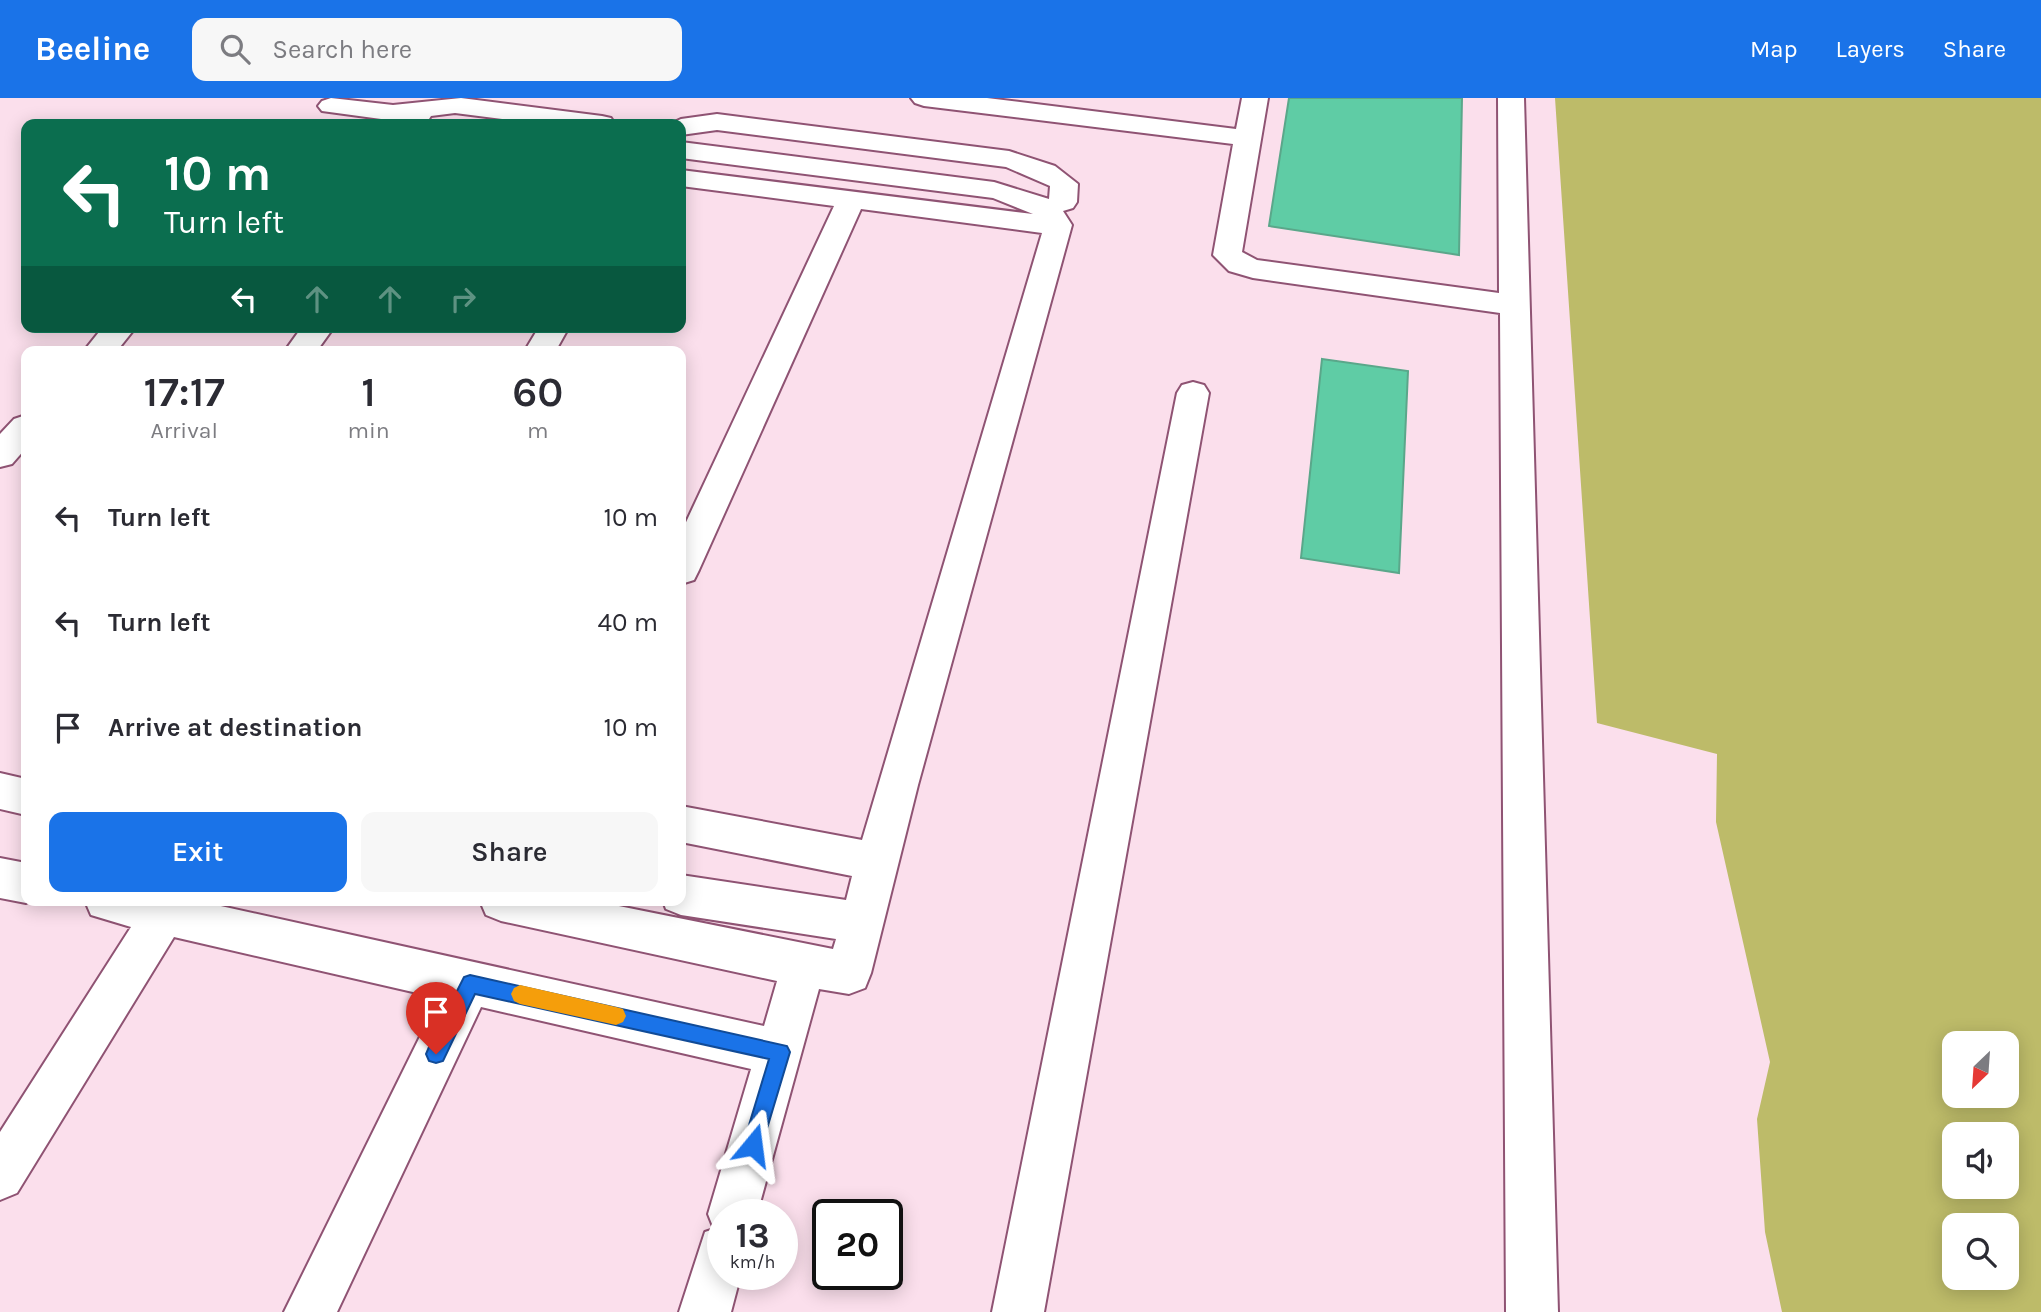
<!DOCTYPE html>
<html lang="en">
<head>
<meta charset="utf-8">
<style>
	body { margin:0; font-family:Karla,sans-serif; background:#f7f7f7; color:#2b2b33; height:100vh; display:flex; flex-direction:column; font-size:26px; white-space:nowrap }
	* { box-sizing:border-box; margin:0 }
	p { font-size:23px; color:#7c7c81 }
	.icon { flex:none; width:38px; height:38px; fill:none; stroke:currentColor; stroke-width:2; stroke-linecap:round; stroke-linejoin:round }
	.map { position:relative; flex:1; overflow:hidden }
	.side { position:absolute; left:21px; top:248px; width:665px; height:560px; display:flex; flex-direction:column; background:#fff; border-radius:14px; box-shadow:0 4px 18px #0003 }
	.side>* { flex:none }
	.banner { position:absolute; left:21px; top:21px; width:665px; height:214px; border-radius:14px; box-shadow:0 4px 18px #0003; background:#0b6e4f; color:#fff; overflow:hidden }
	.needle { width:46px; rotate:205deg }
	.fabs { position:absolute; left:1942px; top:933px; display:grid; gap:14px }
	.fabs a { display:grid; place-items:center; width:77px; height:77px; border-radius:14px; background:#fff; box-shadow:0 4px 18px #0003; font-size:35px }
	.speed { position:absolute; left:707px; top:1101px; display:flex; gap:14px; font-size:35px; font-weight:700; text-align:center }
	.speed>* { display:grid; place-content:center; width:91px; height:91px; border-radius:50%; background:#fff; box-shadow:0 4px 18px #0003; line-height:1 }
	.speed small { font-size:18px; font-weight:400 }
	.speed .limit { border:4px solid #111; border-radius:10px; background:#fff; color:#111 }
	.pin { position:absolute; display:grid; place-items:center; width:60px; height:60px; color:#fff; margin:-72px -30px; border-radius:50% 50% 50% 0; rotate:-45deg; box-shadow:0 0 7px #0007 }
	.pin .icon { rotate:45deg }
	.me { position:absolute; width:77px; margin:-38px; rotate:16deg; stroke-linejoin:round; filter:drop-shadow(0 0 5px #0008) }
	.turn { display:flex; align-items:center; gap:24px; height:147px; padding:0 28px; font-size:32px }
	.turn .icon { width:91px; height:91px; stroke-width:2.5 }
	.turn b { display:block; font-size:49px; line-height:60px }
	.lanes { display:flex; align-items:center; height:66px; padding:0 28px; background:#0003; justify-content:center; gap:35px; direction:ltr }
	.lanes .off { opacity:.35 }
	.eta { display:flex; justify-content:space-evenly; align-items:center; height:119px; text-align:center }
	.eta b { font-size:42px; font-weight:600; line-height:49px }
	.button { display:flex; gap:14px; margin-top:auto; padding:14px 28px }
	.button a { flex:1; height:80px; border-radius:14px; background:#1a73e8; color:#fff; font-size:28px; font-weight:600; line-height:80px; text-align:center }
	.button a+a { background:#f7f7f7; color:#2b2b33 }
	ul { padding:0; list-style:none }
	li { display:flex; align-items:center; gap:21px; height:105px; padding:0 28px }
	li div { flex:1 }
	li b { display:block; font-size:26px }
	li em { font-style:normal }
	header { display:flex; align-items:center; gap:42px; box-sizing:border-box; height:98px; padding:0 35px; background:#1a73e8; color:#fff }
	header strong { font-size:33px }
	nav { display:flex; gap:38px; margin-inline-start:auto; font-size:24px }
	.search { width:490px; height:63px; background:#f7f7f7; display:flex; align-items:center; gap:18px; box-sizing:border-box; padding:0 24px; border-radius:14px; color:#7c7c81; font-size:26px }
	.map>svg:first-child { display:block }
</style>
</head>
<body>
<header>
<strong>Beeline</strong>
<div class="search"><svg class="icon" aria-label="search" viewBox="0 0 24 24"><circle cx="10" cy="10" r="6"/><path d="M15 15l6 6"/></svg>Search here</div>
<nav><a>Map</a><a>Layers</a><a>Share</a></nav>
</header>
<div class="map">
<svg width="2041" height="1214" viewBox="0 0 2041 1214">
	<rect width="100%" height="100%" fill="#fbdfec"/>
	<path fill="#bdbb69" fill-rule="evenodd" d="M1555,0H2041V1214H1782L1765,1134L1757,1021L1770,964L1716,724L1717,656L1597,625ZM1955,945H2007V998H1955ZM1955,1036H2007V1088H1955ZM1955,1127H2007V1180H1955Z"/>
	<path fill="#5fcca5" stroke="#5aa78a" stroke-width="2" d="M1289,0H1462L1459,157L1269,128Z
		M1322,261L1408,273L1399,475L1301,460Z"/>
	<g fill="none" stroke-linecap="round" stroke-linejoin="round">
		<defs>
			<path id="minor" d="M331,0L393,7L461,0L602,18L611,20L615,26H543L455,15L431,18L427,24L418,26L322,13L318,8L322,3Z
				M911,0H987L1236,31L1242,0H1268L1242,154L1257,162L1499,195L1498,0H1524L1558,1214H1506L1500,215L1253,180L1229,173L1213,157L1233,46L924,8L915,5Z
				M717,16L1009,53L1055,68L1078,86L1077,104L1073,110L1063,113L1072,127L918,687L871,875L865,890L849,896L819,891L757,1116H723V1176H741L731,1214H679L705,1134L714,1131L708,1116L751,971L481,909L337,1214H284L439,900L174,839L17,1095L0,1102V1034L131,829L91,817L85,803H198L764,928L777,883L501,823L486,817L480,803H594L833,851L836,841L681,817L666,811L663,803H681V777L846,802L852,778L681,744V708L862,742L1042,135L861,111L699,472L694,482L681,486V435L834,108L681,88V72L1033,116L993,100L681,60V44L994,84L1049,101L1050,88L1006,69L717,32L681,37V26H670L681,21Z
				M103,229H136L116,254H83Z
				M302,229H334L316,254H284Z
				M539,229H569L555,254H524Z
				M1193,284L1204,287L1209,295L1044,1214H992L1177,295L1182,287Z
				M26,317V350L12,366L0,369V336L14,321Z
				M0,675L26,681V717L0,711Z
				M0,760L26,765V803H30L26,805L0,800Z"/>
		</defs>
		<use href="#minor" stroke="#8f5373" stroke-width="4"/>
		<use href="#minor" fill="#fff" fill-rule="evenodd"/>
	</g>
	<path fill="#1a73e8" stroke="#114b97" stroke-width="2" d="M470,877L787,948L790,954L760,1054L753,1057L746,1054L743,1047L769,961L475,896L443,963L436,965L429,963L426,956L429,949L464,879Z"/>
	<path fill="#f59e0b" d="M520,887L616,909L623,911L626,918L623,924L616,927L520,906L514,903L511,896L514,890Z"/>
</svg>
<div class="fabs">
<a><svg class="needle" viewBox="-14 -14 28 28"><path d="M0-13l5 13h-10z" fill="#e53935"/><path d="M0 13l5-13h-10z" fill="#7c7c81"/></svg></a>
<a><svg class="icon" aria-label="sound" viewBox="0 0 24 24"><path d="M4 9h4l5-4v14l-5-4H4zM17 9q2 3 0 6"/></svg></a>
<a><svg class="icon" aria-label="search" viewBox="0 0 24 24"><circle cx="10" cy="10" r="6"/><path d="M15 15l6 6"/></svg></a>
</div>
<div class="speed"><div>13<small>km/h</small></div><div class="limit">20</div></div>
<div class="pin" style="left:436px;top:956px;background:#d93025"><svg class="icon" aria-label="arrive" viewBox="0 0 24 24"><path d="M6 21V4h12l-3 4 3 4H6"/></svg></div>
<svg class="me" style="left:753px;top:1047px" viewBox="-20 -20 40 40"><path d="M0-17L14 15 0 8-14 15z" fill="#1a73e8" stroke="#fff" stroke-width="4"/></svg>
<div class="banner">
<div class="turn"><svg class="icon" aria-label="left" viewBox="0 0 24 24"><path d="M17 20v-9H6M10 6l-5 5 5 5"/></svg><div><b>10 m</b>Turn left</div></div>
<div class="lanes"><svg class="icon" aria-label="left" viewBox="0 0 24 24"><path d="M17 20v-9H6M10 6l-5 5 5 5"/></svg><svg class="icon off" aria-label="ahead" viewBox="0 0 24 24"><path d="M12 20V5M6 11l6-6 6 6"/></svg><svg class="icon off" aria-label="ahead" viewBox="0 0 24 24"><path d="M12 20V5M6 11l6-6 6 6"/></svg><svg class="icon off" aria-label="right" viewBox="0 0 24 24"><path d="M7 20v-9h11M14 6l5 5-5 5"/></svg></div>
</div>
<section class="side">
<div class="eta">
<div><b>17:17</b><p>Arrival</p></div>
<div><b>1</b><p>min</p></div>
<div><b>60</b><p>m</p></div>
</div>
<ul>
<li><svg class="icon" aria-label="left" viewBox="0 0 24 24"><path d="M17 20v-9H6M10 6l-5 5 5 5"/></svg><div><b>Turn left</b></div><em>10 m</em></li>
<li><svg class="icon" aria-label="left" viewBox="0 0 24 24"><path d="M17 20v-9H6M10 6l-5 5 5 5"/></svg><div><b>Turn left</b></div><em>40 m</em></li>
<li><svg class="icon" aria-label="arrive" viewBox="0 0 24 24"><path d="M6 21V4h12l-3 4 3 4H6"/></svg><div><b>Arrive at destination</b></div><em>10 m</em></li>
</ul>
<div class="button"><a>Exit</a><a>Share</a></div>
</section>
</div>
</body>
</html>
